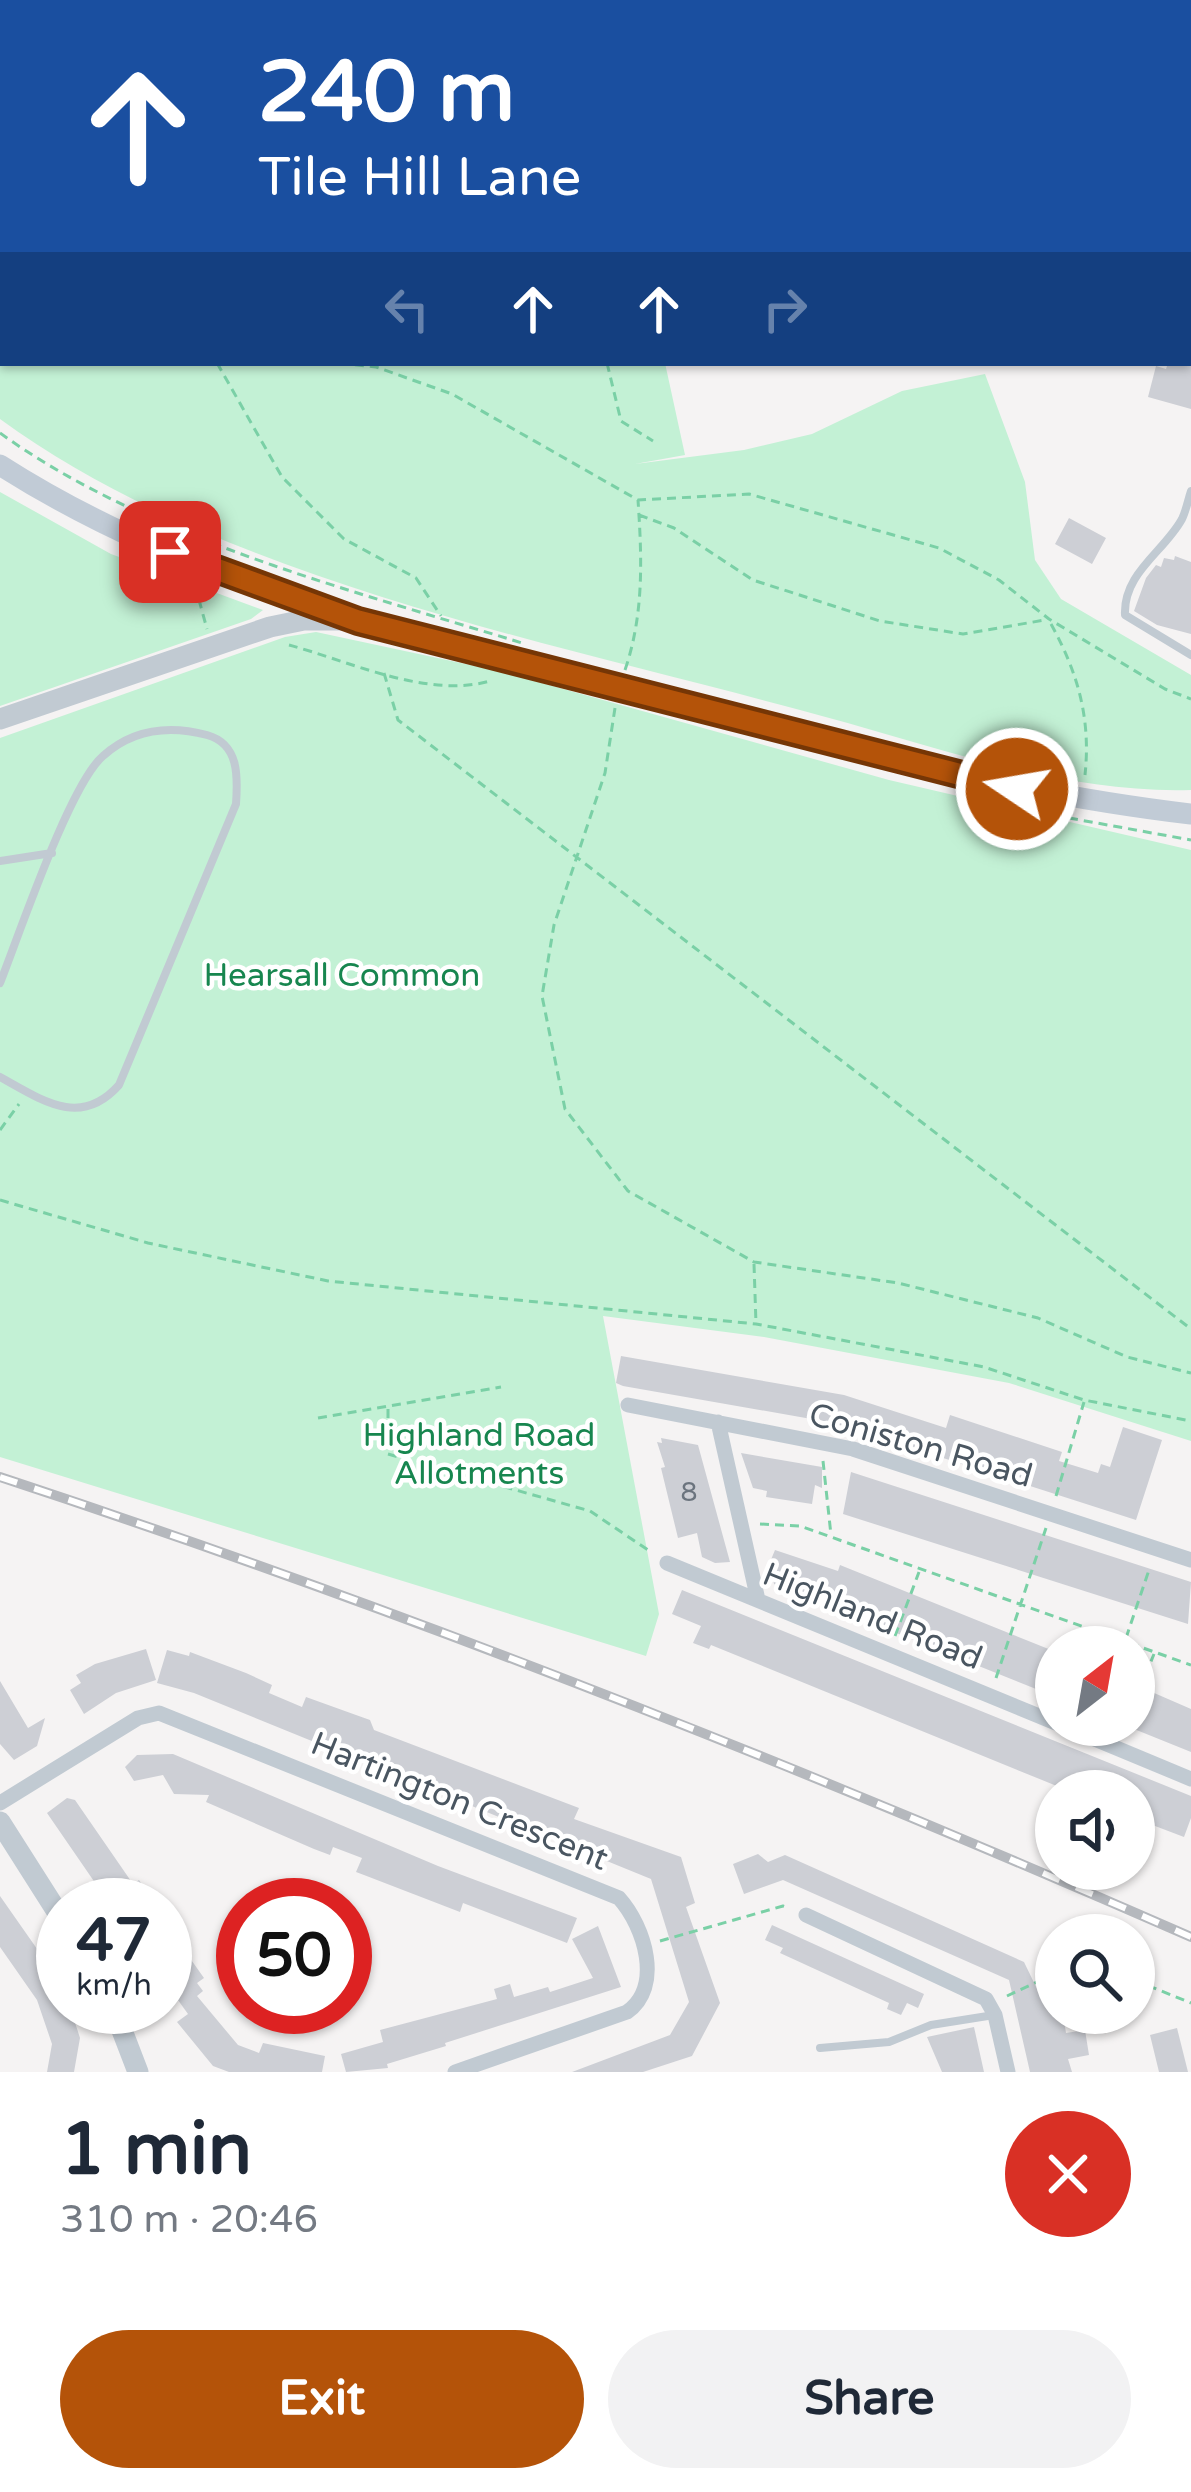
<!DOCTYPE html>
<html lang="en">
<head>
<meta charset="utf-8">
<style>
	body { margin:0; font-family:"Varela Round",sans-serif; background:#f2f2f3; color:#1f2937; height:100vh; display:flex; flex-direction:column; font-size:45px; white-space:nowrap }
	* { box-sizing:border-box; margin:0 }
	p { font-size:39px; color:#747a83 }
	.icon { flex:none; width:66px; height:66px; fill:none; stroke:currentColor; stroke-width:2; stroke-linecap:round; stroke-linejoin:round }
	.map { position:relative; height:2072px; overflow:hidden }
	.sheet { display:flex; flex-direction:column; background:#fff; flex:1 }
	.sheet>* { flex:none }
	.banner { position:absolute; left:0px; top:0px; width:1191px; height:366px; box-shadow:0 3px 9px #0004; background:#1a4fa0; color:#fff; overflow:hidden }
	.needle { width:78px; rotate:31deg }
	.fabs { position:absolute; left:1035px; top:1626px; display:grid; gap:24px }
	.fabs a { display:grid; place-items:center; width:120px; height:120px; border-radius:50%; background:#fff; box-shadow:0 3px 9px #0004; font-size:60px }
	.speed { position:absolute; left:36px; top:1878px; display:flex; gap:24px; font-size:60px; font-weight:700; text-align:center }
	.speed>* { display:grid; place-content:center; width:156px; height:156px; border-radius:50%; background:#fff; box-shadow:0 3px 9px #0004; line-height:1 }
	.speed small { font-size:30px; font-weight:400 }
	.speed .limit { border:18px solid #d22; background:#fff; color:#111 }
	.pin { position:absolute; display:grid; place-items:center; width:102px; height:102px; color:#fff; margin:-51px; border-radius:24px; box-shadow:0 6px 18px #0006 }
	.me { position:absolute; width:132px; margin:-66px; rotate:282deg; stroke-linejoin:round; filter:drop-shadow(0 0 9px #0008) }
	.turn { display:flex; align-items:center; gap:42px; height:252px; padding:0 60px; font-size:54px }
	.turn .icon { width:156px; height:156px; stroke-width:2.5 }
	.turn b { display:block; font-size:84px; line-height:102px }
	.lanes { display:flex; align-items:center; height:114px; padding:0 60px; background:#0003; justify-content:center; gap:60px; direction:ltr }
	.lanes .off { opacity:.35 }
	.round { display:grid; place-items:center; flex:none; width:126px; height:126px; border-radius:63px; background:#f2f2f3 }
	.summary { display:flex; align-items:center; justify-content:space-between; height:204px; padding:0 60px }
	h1 { font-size:72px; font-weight:700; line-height:90px }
	.primary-button { display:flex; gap:24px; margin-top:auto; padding:24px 60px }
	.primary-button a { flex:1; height:138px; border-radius:72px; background:#b45309; color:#fff; font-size:48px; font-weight:700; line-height:138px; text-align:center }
	.primary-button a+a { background:#f2f2f3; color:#1f2937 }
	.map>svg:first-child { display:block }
</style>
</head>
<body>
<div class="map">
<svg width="1191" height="2072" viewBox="0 0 1191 2072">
	<rect width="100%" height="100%" fill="#f5f3f3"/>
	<path fill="#c3f1d5" d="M0,0H756L3,3V363H665L685,455L635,464L744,450L812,434L902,391L985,374L1025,482L1035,560L1061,599L1191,675V790C1059,794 926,743 800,710C544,641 216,577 0,419Z
		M0,492L111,554L263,610L251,619L0,706Z
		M316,632L503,672L889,780L1191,850V1441L1009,1383L764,1337L603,1316L659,1614L646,1656L0,1457V738L285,637Z"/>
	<path fill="#cdcfd5" d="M1168,363H1191V409L1148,397L1156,366L1166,369Z
		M1069,518L1106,538L1092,564L1055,544Z
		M1175,556L1191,562V634L1157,625L1134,611L1146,578L1156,565L1161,567L1164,558L1174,560Z
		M621,1356L844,1395L946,1428L950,1415L1062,1452L1059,1461L1098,1473L1101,1464L1110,1467L1123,1427L1162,1440L1136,1520L834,1423L623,1386L616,1383Z
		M661,1438L698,1445L730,1562L715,1563L702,1557L697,1533L678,1538L661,1468L665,1467L657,1442L662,1443Z
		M741,1453L822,1467V1488L815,1485L812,1504L766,1497L767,1491L753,1488Z
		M851,1472L1191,1582L1188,1624L843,1514Z
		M775,1550L838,1571L840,1565L1056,1652V1697L774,1584L770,1562Z
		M682,1590L1191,1796V1818L1184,1837L1134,1818V1791H1069L711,1645L709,1649L693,1643L701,1626L672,1614Z
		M146,1649L156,1680L116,1693L84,1714L70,1690L81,1683L76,1675L95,1664Z
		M167,1650L189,1656L190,1652L246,1673L272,1685L269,1693L302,1707L306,1697L356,1715L370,1720L374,1730L579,1808L574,1819L681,1857L695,1903L686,1907L720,2003L692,2056L643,2072H572L670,2035L689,2002L651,1879L194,1693L157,1683Z
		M0,1681L28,1728L45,1718L37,1746L14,1760L0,1744Z
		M1134,1689L1144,1693L1145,1689L1191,1709V1752L1134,1729Z
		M173,1754L438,1866L577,1918L567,1943L463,1903L460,1912L364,1875L356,1872L362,1858L333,1847L330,1855L314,1849L206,1802L209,1795L174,1794L163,1775L134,1781L125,1767L137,1755Z
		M67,1798L75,1800L133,1884L139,1880L155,1905H114L100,1890L47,1813Z
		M758,1854L768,1862L785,1855L1024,1962L1040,1995L1056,1992V2015L1063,2014L1066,2033L1085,2030L1089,2055L1068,2059L1072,2072H1030L1009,1980L783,1880L744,1894L733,1864Z
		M0,1896L63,1986V2007H70L80,2038L74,2072H47L52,2044L37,2000L0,1947Z
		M165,1923L204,1978L197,1983L203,1991L197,1996L238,2045L259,2053L263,2043L325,2056L322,2072H229L213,2066L177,2022L188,2014L165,1982Z
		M772,1925L924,1994L918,2008L907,2003L901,2015L887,2009L889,2003L780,1953L783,1948L765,1940Z
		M598,1926L621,1987L445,2043L446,2046L387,2064L388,2068L346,2072L341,2054L383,2042L380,2030L497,1999L494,1989L510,1984L514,1997L548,1987L550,1992L593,1978L572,1939Z
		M974,2027L984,2072H942L927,2037Z
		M1177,2028L1188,2072H1159L1150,2035Z"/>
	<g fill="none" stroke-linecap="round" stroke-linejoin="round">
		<path stroke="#7ad0a6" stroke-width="3" stroke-dasharray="9 6" stroke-linecap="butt" d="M97,0V3
			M419,0V3
			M642,0L643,3
			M407,3L415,0
			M0,191L3,193
			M0,327L3,320
			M217,363L282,477L344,539L416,578L441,616
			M340,363L376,367L452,394L638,500L749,494L939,548L999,580L1049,619L1165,689L1191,699
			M607,363L621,421L653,441
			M0,433C147,539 351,590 522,643
			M639,515L674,528L753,580L880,621L963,634L1045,620
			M165,575L196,589L207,629
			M1051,624C1078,673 1091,719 1085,775
			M289,645C349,661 427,699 490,681
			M625,670C644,614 642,559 638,500
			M384,673L398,720L1191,1329
			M615,708L605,773L554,925L542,996L565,1109L628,1191L754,1262L898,1283L1038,1318L1127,1357L1191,1373
			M1069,818L1191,840
			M0,1130L19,1104
			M0,1200L148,1243L328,1281L756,1324L984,1367L1084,1400L1191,1421
			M754,1264L756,1324
			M388,1409V1454L590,1511L651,1552
			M318,1418L501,1387
			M823,1461L831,1535
			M1056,1496L1084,1402
			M760,1524L800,1526L1191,1665
			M895,1636L919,1572
			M1126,1638L1150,1567
			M996,1678L1046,1528
			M1134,1703L1154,1654
			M660,1941L783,1906L789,1908
			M1134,1980L1191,2003
			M1007,1996L1056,1973"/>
		<path stroke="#c1cad2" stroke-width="8" d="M1191,491C1188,500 1186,511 1182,519C1164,552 1123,573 1125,615L1191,655
			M0,861L52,853
			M0,983C19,935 70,784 103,756C133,729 169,725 207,735C239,744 238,776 236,804L119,1085C81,1128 43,1101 0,1077
			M820,2048L889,2042L931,2025L994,2015"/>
		<path stroke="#c1cad2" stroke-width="15" d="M1188,62L1191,51
			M1188,166L1191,167
			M628,1405L853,1449L1191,1560
			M718,1422L758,1600
			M667,1563L1056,1723
			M1061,1725L1191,1779
			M0,1803L138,1718L159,1713L619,1898C645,1927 663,1987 627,2012L455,2072
			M806,1915L986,1999L995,2015L1008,2072"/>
		<path stroke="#c1cad2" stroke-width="21" d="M0,719L270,627L304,620H346
			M0,1822L63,1921
			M113,2007L138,2072"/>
		<path stroke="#c1cbd6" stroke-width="21" d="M0,465C200,593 439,645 666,702C841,747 1012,793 1191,814"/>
		<defs>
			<path id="rail" d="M0,1477C405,1610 800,1766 1191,1937"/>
		</defs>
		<use href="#rail" stroke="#b5b8bd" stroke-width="10"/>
		<use href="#rail" stroke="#fff" stroke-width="6" stroke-dasharray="18" stroke-linecap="butt"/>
	</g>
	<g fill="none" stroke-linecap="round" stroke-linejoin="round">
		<defs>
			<path id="route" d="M170,552L358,621L1017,789"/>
		</defs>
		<use href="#route" stroke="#753606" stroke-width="30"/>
		<use href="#route" stroke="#b45309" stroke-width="21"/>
	</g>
	<g text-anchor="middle" stroke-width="9" stroke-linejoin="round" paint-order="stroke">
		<g font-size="27" fill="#6b747e">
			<text x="689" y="1501">8</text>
		</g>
		<g font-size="33" fill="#17864f" stroke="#fff">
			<text x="342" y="986">Hearsall Common</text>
			<text x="479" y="1446">Highland Road<tspan x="479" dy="38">Allotments</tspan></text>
		</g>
		<g font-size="33" fill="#4a5661" stroke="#fff">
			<text transform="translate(921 1444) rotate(16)" y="12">Coniston Road</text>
			<text transform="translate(873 1615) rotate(22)" y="12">Highland Road</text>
			<text transform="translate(460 1800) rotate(22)" y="12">Hartington Crescent</text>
		</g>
	</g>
</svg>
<div class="fabs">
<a><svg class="needle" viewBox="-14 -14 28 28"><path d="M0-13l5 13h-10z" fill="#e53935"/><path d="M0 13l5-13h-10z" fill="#747a83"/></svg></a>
<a><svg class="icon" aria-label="sound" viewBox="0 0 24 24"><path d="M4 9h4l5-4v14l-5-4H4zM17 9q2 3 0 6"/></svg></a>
<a><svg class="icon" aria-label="search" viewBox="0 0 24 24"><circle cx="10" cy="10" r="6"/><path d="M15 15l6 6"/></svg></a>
</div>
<div class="speed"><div>47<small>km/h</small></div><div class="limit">50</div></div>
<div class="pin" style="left:170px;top:552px;background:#d93025"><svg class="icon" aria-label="arrive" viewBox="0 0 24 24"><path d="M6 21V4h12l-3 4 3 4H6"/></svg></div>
<svg class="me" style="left:1017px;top:789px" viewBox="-20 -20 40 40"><circle r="17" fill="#b45309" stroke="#fff" stroke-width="3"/><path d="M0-11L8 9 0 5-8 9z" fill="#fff"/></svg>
<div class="banner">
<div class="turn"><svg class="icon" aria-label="ahead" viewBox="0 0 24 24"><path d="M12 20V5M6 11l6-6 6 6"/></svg><div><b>240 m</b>Tile Hill Lane</div></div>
<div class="lanes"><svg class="icon off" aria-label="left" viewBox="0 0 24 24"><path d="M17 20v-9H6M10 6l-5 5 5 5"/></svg><svg class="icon" aria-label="ahead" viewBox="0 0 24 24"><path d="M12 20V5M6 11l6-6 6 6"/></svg><svg class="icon" aria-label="ahead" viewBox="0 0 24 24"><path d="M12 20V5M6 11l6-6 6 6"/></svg><svg class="icon off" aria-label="right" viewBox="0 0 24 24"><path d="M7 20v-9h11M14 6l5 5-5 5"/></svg></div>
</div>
</div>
<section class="sheet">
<div class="summary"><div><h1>1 min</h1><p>310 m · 20:46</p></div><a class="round" style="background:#d93025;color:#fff"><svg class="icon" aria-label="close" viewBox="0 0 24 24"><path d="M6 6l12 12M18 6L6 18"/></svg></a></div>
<div class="primary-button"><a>Exit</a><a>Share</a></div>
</section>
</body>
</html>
